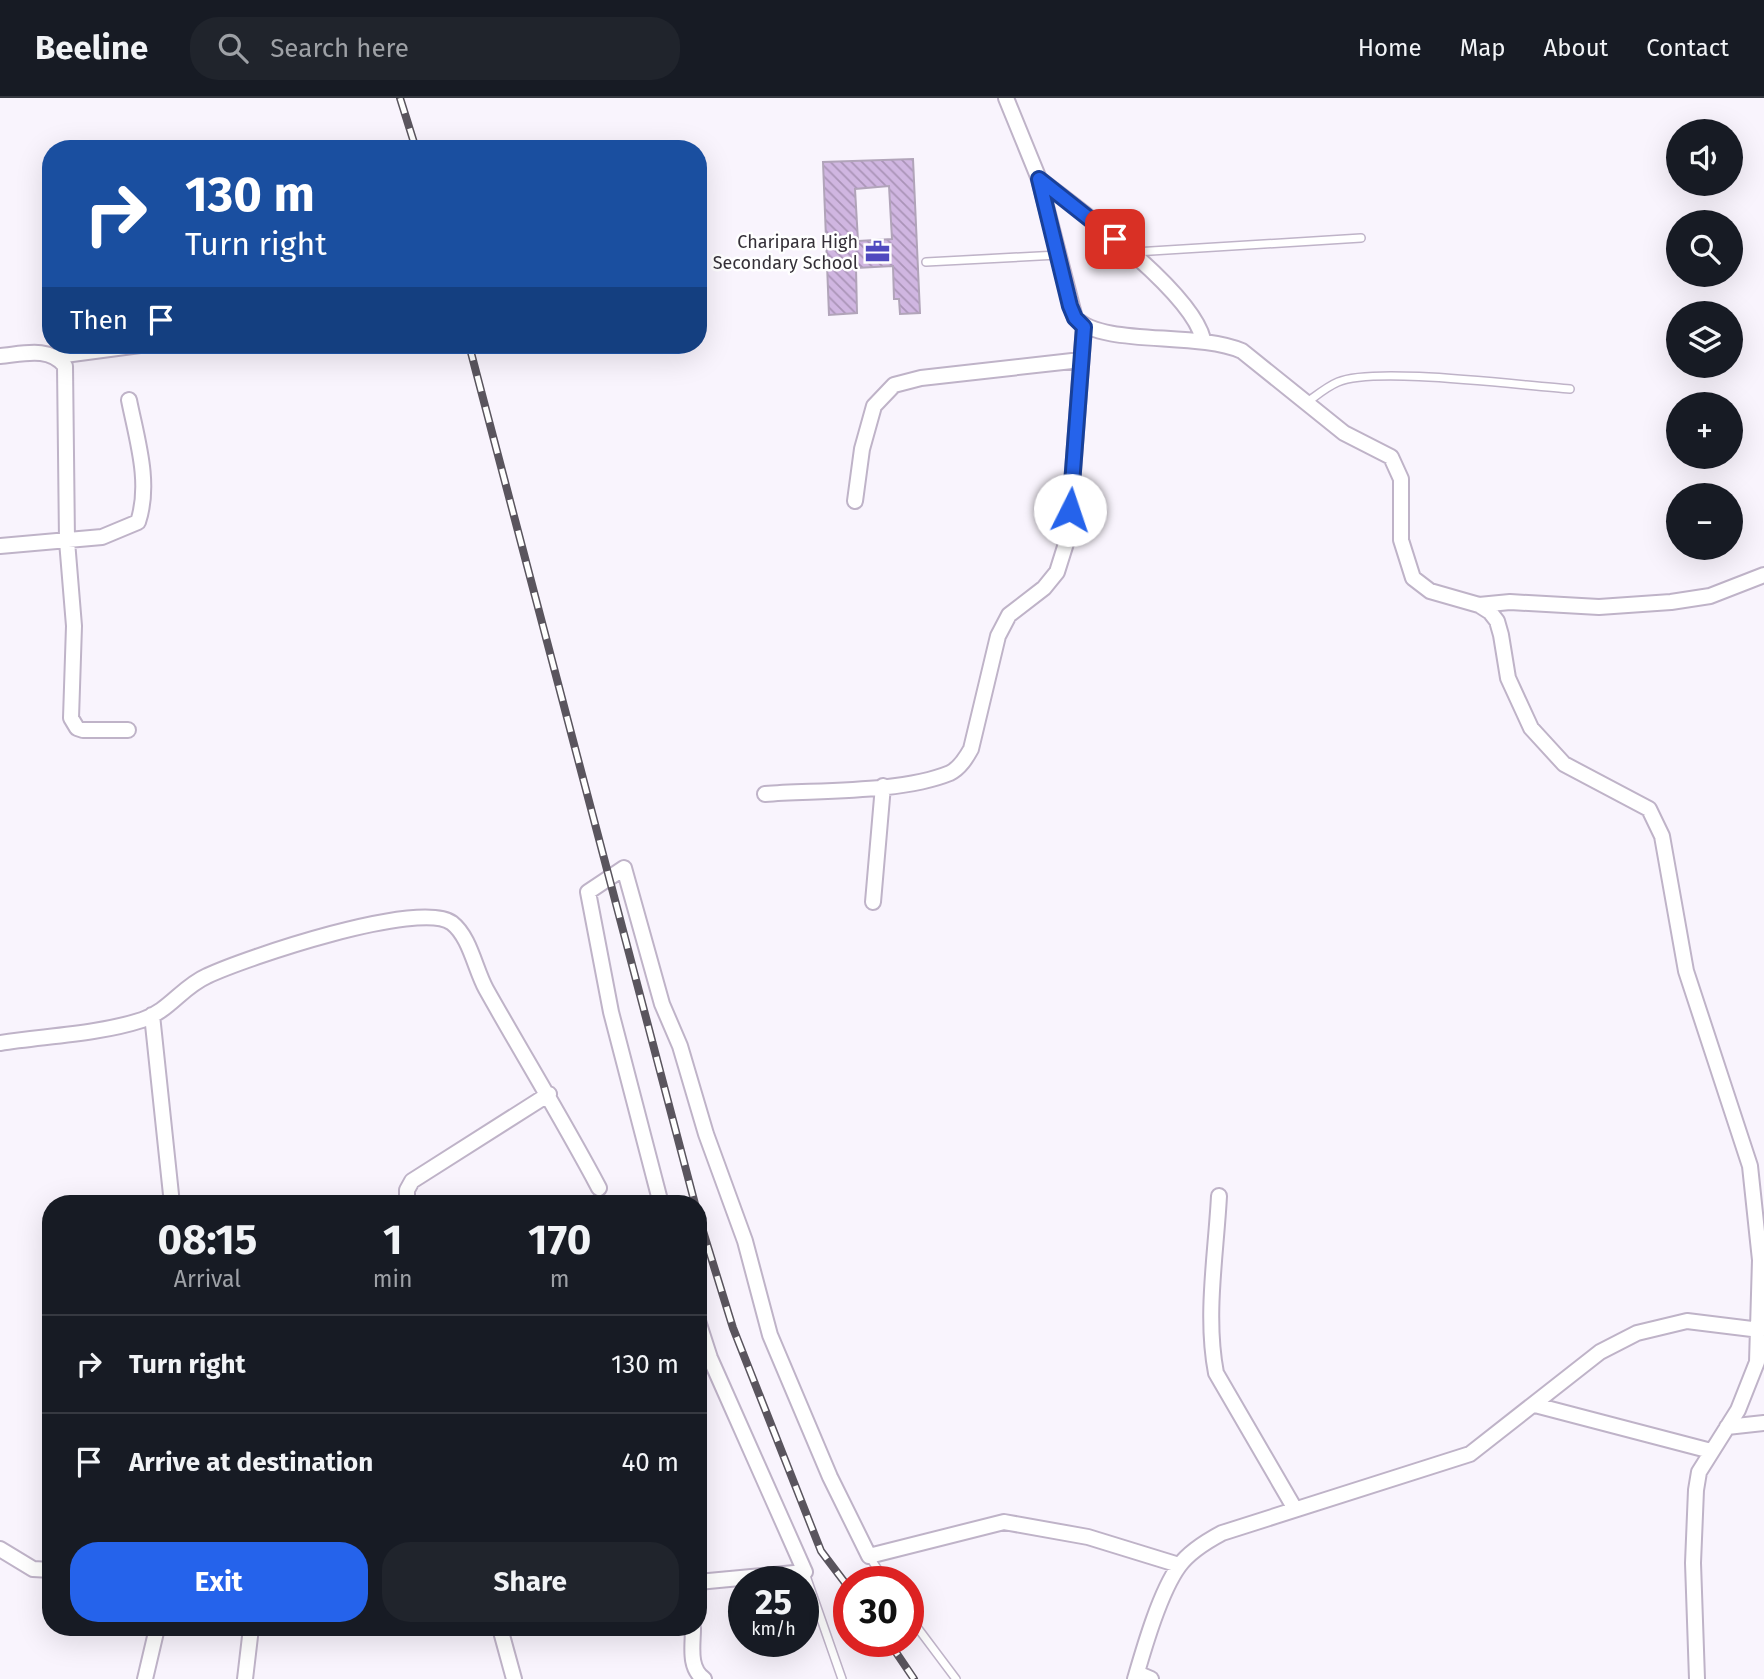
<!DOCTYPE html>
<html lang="en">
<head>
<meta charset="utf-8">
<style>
	body { margin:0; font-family:"Fira Sans",sans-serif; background:#20242c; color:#f1f3f6; height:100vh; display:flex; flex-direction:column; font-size:26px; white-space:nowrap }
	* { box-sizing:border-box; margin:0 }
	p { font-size:23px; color:#9ea1a6 }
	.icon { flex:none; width:38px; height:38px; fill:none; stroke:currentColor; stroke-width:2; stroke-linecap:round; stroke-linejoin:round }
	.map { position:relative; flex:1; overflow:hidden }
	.details { position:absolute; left:42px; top:1097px; width:665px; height:441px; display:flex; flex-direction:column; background:#171b24; border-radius:28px; box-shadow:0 7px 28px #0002 }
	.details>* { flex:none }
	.hud { position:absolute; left:42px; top:42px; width:665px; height:214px; border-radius:28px; box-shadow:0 7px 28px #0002; background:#1a4fa0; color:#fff; overflow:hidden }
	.buttons { position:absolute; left:1666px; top:21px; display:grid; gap:14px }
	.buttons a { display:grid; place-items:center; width:77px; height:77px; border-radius:50%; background:#171b24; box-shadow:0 7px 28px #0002; font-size:35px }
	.speed { position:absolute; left:728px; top:1468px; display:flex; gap:14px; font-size:35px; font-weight:700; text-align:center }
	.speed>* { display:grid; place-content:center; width:91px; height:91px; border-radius:50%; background:#171b24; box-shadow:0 7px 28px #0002; line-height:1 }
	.speed small { font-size:18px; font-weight:400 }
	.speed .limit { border:10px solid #d22; background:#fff; color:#111 }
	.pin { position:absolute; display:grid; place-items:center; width:60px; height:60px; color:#fff; margin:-30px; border-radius:14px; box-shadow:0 4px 10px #0006 }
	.me { position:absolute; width:77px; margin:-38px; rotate:4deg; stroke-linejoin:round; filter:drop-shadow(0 0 5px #0008) }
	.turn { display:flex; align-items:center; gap:24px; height:147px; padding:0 28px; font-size:32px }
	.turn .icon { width:91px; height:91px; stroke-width:2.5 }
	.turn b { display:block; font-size:49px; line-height:60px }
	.then { display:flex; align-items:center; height:66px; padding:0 28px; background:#0003; gap:14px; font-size:26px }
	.eta { display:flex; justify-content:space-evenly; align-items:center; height:119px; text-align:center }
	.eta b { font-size:42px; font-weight:700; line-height:49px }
	.button { display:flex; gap:14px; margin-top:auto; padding:14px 28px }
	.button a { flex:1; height:80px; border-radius:28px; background:#2563eb; color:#fff; font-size:28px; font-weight:700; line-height:80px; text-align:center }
	.button a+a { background:#20242c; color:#f1f3f6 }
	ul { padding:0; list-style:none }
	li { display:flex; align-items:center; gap:21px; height:98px; padding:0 28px; border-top:2px solid #363941 }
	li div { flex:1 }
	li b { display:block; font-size:26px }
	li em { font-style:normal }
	header { display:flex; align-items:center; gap:42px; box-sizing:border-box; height:98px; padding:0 35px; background:#171b24; border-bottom:2px solid #363941 }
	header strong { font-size:33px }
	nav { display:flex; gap:38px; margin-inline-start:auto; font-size:24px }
	.search { width:490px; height:63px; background:#20242c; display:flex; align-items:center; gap:18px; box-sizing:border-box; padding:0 24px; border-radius:28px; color:#9ea1a6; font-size:26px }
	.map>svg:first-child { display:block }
</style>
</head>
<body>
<header>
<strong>Beeline</strong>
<div class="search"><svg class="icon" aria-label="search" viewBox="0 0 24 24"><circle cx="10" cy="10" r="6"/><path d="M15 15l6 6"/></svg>Search here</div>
<nav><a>Home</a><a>Map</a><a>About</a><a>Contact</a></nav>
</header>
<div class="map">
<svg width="1764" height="1581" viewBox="0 0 1764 1581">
	<defs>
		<pattern id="building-back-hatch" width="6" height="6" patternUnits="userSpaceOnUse" patternTransform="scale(1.75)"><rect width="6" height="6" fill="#d0b6e1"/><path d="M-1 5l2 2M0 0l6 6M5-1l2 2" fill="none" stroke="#aa94b7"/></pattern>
	</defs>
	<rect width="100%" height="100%" fill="#f9f4fd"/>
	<path fill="url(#building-back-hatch)" stroke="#b1a4b9" stroke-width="2" fill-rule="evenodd" d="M913,61L920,215L900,216L899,201H894L893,168L856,170L857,215L829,217L823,64ZM889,88L892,141L858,143L855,91Z"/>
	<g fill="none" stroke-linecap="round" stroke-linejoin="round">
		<defs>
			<path id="service" d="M1135,154L1361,140
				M926,164L1058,157
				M1306,305C1316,298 1326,289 1338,284C1375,268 1523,288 1570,291
				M869,1458L886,1484
				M805,1475L842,1581
				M908,1517L956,1581"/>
			<path id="minor" d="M1006,0L1039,81L1075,220C1104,249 1196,233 1242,253L1344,335L1391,359L1401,381V442L1413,480L1430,493L1479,507L1490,514L1497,523L1501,537L1508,580L1531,630L1564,666L1649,711L1662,738L1686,873L1750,1068L1760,1162L1757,1264L1738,1312L1699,1374L1696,1392L1693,1465L1697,1581
				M1039,81C1080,112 1191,193 1203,241
				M0,258C23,256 49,248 65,268L67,443L74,528L71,620L77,630L83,632H128
				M57,258L140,247
				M855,403L862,351L874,308L894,287L921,280L1081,262
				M0,448L102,439L138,424C151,385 137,342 129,302
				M1479,507L1510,504L1599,509L1671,504L1710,498L1764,477
				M765,696C819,692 901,695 950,675C960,670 966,660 971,651L998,538L1009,517L1044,490L1057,474L1068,439L1084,229
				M873,804L883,688
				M152,917L172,1106
				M0,945C45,938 99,936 142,922C169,913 182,889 207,878C245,860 420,801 452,825C470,839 475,871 486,891C523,957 563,1022 599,1090
				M1219,1098C1216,1156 1205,1218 1216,1275L1295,1411
				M407,1106V1092L412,1083L549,996
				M661,1106L611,914L588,794L624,770L662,906L680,948L706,1036L745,1143L770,1237L830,1379L869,1458L1004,1424L1088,1439L1179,1467
				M698,1223L710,1260L805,1474L698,1484
				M1535,1307L1711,1353
				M1727,1329L1764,1325
				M0,1451L33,1471L51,1472
				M500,1530L514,1581
				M693,1530C693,1547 688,1570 704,1581
				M1137,1575L1151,1581
				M145,1581L157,1530
				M245,1581L251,1530
				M1135,1581C1144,1550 1160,1494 1179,1468C1189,1454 1207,1443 1222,1435L1470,1356L1600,1254L1637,1235L1687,1223L1760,1232"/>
		</defs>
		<use href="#service" stroke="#bfb3c8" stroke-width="10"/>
		<use href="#minor" stroke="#bfb3c8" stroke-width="18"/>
		<use href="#service" stroke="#fff" stroke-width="7"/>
		<use href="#minor" stroke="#fff" stroke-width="14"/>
		<defs>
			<path id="rail" d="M400,0L416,51
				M469,247L695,1106
				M698,1117L733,1230L821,1453L849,1490
				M889,1544L914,1581"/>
		</defs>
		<use href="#rail" stroke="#5a555e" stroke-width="8"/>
		<use href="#rail" stroke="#fff" stroke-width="5" stroke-dasharray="16" stroke-linecap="butt"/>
	</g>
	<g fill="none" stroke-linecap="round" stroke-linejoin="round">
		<defs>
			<path id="route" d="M1070,412L1084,229L1075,220L1070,208L1039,81L1115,141"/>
		</defs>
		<use href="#route" stroke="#184099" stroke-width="18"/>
		<use href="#route" stroke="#2563eb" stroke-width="12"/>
	</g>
	<defs>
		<symbol id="office-bare" viewBox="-9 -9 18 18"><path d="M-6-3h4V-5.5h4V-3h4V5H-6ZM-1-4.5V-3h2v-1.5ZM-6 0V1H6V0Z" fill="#4f49bf" stroke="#fff" stroke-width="2.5" paint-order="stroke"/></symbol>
	</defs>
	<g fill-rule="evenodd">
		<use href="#office-bare" x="860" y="136" width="35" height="35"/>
	</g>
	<g text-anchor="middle" stroke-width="5" stroke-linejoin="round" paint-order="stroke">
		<g font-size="18" fill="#353038" stroke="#fff" text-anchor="end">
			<text x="858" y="150">Charipara High<tspan x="858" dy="21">Secondary School</tspan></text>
		</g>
	</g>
</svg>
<div class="buttons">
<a><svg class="icon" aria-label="sound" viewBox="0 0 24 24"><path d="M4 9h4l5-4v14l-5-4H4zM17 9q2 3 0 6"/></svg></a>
<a><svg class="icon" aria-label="search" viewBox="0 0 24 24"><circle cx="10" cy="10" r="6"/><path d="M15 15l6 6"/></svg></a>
<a><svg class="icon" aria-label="layers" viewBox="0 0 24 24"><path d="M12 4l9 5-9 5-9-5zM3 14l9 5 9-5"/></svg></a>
<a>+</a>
<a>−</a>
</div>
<div class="speed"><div>25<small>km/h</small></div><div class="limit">30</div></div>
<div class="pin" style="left:1115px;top:141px;background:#d93025"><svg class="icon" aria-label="arrive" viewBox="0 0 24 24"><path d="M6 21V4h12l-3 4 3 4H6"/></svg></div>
<svg class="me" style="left:1070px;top:412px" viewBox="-20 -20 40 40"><circle r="19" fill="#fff"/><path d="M0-13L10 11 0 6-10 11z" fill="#2563eb"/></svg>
<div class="hud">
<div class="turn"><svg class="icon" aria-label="right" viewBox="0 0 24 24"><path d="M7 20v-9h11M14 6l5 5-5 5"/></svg><div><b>130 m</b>Turn right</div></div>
<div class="then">Then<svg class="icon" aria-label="arrive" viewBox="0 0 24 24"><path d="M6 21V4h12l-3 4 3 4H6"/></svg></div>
</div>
<section class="details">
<div class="eta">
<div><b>08:15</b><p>Arrival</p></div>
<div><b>1</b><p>min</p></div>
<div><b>170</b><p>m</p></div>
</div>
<ul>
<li><svg class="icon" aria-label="right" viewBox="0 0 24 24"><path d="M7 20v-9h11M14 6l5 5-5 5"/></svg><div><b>Turn right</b></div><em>130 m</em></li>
<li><svg class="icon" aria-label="arrive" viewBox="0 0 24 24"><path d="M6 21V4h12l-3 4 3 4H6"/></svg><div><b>Arrive at destination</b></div><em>40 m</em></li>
</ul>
<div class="button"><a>Exit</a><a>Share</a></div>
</section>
</div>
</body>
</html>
